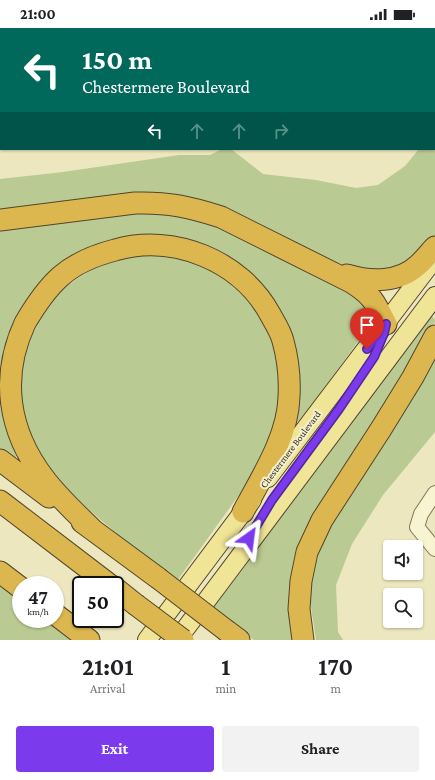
<!DOCTYPE html>
<html lang="en">
<head>
<meta charset="utf-8">
<style>
	body { margin:0; font-family:"Crimson Pro",serif; background:#f2f2f2; color:#202124; height:100vh; display:flex; flex-direction:column; font-size:15px; white-space:nowrap }
	* { box-sizing:border-box; margin:0 }
	p { font-size:13px; color:#757577 }
	.icon { flex:none; width:22px; height:22px; fill:none; stroke:currentColor; stroke-width:2; stroke-linecap:round; stroke-linejoin:round }
	.map { position:relative; height:612px; overflow:hidden }
	.sheet { display:flex; flex-direction:column; background:#fff; flex:1 }
	.sheet>* { flex:none }
	.top-card { position:absolute; left:0px; top:0px; width:435px; height:122px; box-shadow:0 1px 3px #0004; background:#00695c; color:#fff; overflow:hidden }
	.controls { position:absolute; left:383px; top:512px; display:grid; gap:8px }
	.controls a { display:grid; place-items:center; width:40px; height:40px; border-radius:4px; background:#fff; box-shadow:0 1px 3px #0004; font-size:20px }
	.speed { position:absolute; left:12px; top:548px; display:flex; gap:8px; font-size:20px; font-weight:700; text-align:center }
	.speed>* { display:grid; place-content:center; width:52px; height:52px; border-radius:50%; background:#fff; box-shadow:0 1px 3px #0004; line-height:1 }
	.speed small { font-size:10px; font-weight:400 }
	.speed .limit { border:2px solid #111; border-radius:6px; background:#fff; color:#111 }
	.pin { position:absolute; display:grid; place-items:center; width:34px; height:34px; color:#fff; margin:-41px -17px; border-radius:50% 50% 50% 0; rotate:-45deg; box-shadow:0 0 4px #0007 }
	.pin .icon { rotate:45deg }
	.me { position:absolute; width:44px; margin:-22px; rotate:31deg; stroke-linejoin:round; filter:drop-shadow(0 0 3px #0008) }
	.turn { display:flex; align-items:center; gap:14px; height:84px; padding:0 16px; font-size:18px }
	.turn .icon { width:52px; height:52px; stroke-width:2.5 }
	.turn b { display:block; font-size:28px; line-height:34px }
	.lanes { display:flex; align-items:center; height:38px; padding:0 16px; background:#0003; justify-content:center; gap:20px; direction:ltr }
	.lanes .off { opacity:.35 }
	.eta { display:flex; justify-content:space-evenly; align-items:center; height:68px; text-align:center }
	.eta b { font-size:24px; font-weight:700; line-height:28px }
	.button { display:flex; gap:8px; margin-top:auto; padding:8px 16px }
	.button a { flex:1; height:46px; border-radius:4px; background:#7c3aed; color:#fff; font-size:16px; font-weight:700; line-height:46px; text-align:center }
	.button a+a { background:#f2f2f2; color:#202124 }
	.status { display:flex; justify-content:space-between; align-items:center; height:28px; padding:0 20px; background:#fff; direction:ltr }
	.status svg { height:11px; fill:currentColor }
	.map>svg:first-child { display:block }
</style>
</head>
<body>
<div class="status"><b>21:00</b><svg viewBox="0 0 49 12"><path d="M0 12V9h3v3zM5 12V6h3v6zM10 12V3h3v9zM15 12V0h3v12zM26 1h20v11H26zM47 4h2v5h-2z"/></svg></div>
<div class="map">
<svg width="435" height="612" viewBox="0 0 435 612">
	<rect width="100%" height="100%" fill="#ece7be"/>
	<path fill="#baca93" d="M435,100V208L421,224L399,239L376,244L349,240L210,174L145,165L76,172L0,183V151L63,144L179,127H210L222,121H231L263,146L316,152L356,160L378,157L405,138L419,121H434Z
		M137,182L174,185L209,194L340,257L368,275L374,292L301,391L292,397L263,264L156,209L29,269L7,393L16,428V436L0,424V201Z
		M140,226L178,231L203,237L227,250L254,279L268,301L279,335L280,367L273,402L263,427L244,460L177,553C125,511 41,455 22,388C21,383 21,378 21,373C18,346 22,329 33,305C55,255 89,239 140,226Z
		M432,288L435,291V294L420,321L339,447L302,509L293,541L288,579L293,612H254L212,580Z
		M435,329V404L383,467L352,516L336,557L338,604L343,612H316L308,560L321,508Z
		M0,558L21,574V591H44L71,612H0Z"/>
	<g fill="none" stroke-linecap="round" stroke-linejoin="round">
		<defs>
			<path id="minor" d="M405,0L406,1
				M434,23H435
				M435,465L421,486L417,499L435,521"/>
			<path id="major" d="M268,450L435,230
				M147,612L252,472
				M177,612L435,268"/>
			<path id="highway" d="M0,192L135,175C168,174 190,179 221,189L351,254C372,267 375,274 386,296
				M347,247C370,254 399,255 418,237C424,232 429,225 435,219
				M0,432L49,469
				M0,473L110,557
				M82,494L158,550
				M93,502C76,485 58,469 44,450C8,403 0,349 25,295C35,278 46,261 61,248C77,234 96,227 115,222C174,205 241,233 270,286C275,295 281,304 283,313C288,331 290,351 289,369C288,409 261,450 243,484
				M0,544L21,560
				M115,560L135,576
				M55,586L89,612
				M227,603L239,612
				M303,612L299,581L301,553L307,524L322,492L381,401L413,349L435,308"/>
		</defs>
		<use href="#minor" stroke="#847757" stroke-width="16"/>
		<use href="#major" stroke="#52442c" stroke-width="20"/>
		<use href="#highway" stroke="#52442c" stroke-width="23"/>
		<use href="#minor" stroke="#f8f3d1" stroke-width="14"/>
		<use href="#major" stroke="#f0e496" stroke-width="18"/>
		<use href="#highway" stroke="#dcb74f" stroke-width="21"/>
		<defs>
			<path id="highway-bridge" d="M158,550L227,603
				M135,576L183,612"/>
		</defs>
		<use href="#highway-bridge" stroke="#52442c" stroke-width="23" stroke-linecap="butt"/>
		<use href="#highway-bridge" stroke="#dcb74f" stroke-width="21"/>
	</g>
	<g fill="none" stroke-linecap="round" stroke-linejoin="round">
		<defs>
			<path id="route" d="M249,510L272,472L339,381L374,329L384,305L386,296L367,321"/>
		</defs>
		<use href="#route" stroke="#51269a" stroke-width="10"/>
		<use href="#route" stroke="#7c3aed" stroke-width="7"/>
	</g>
	<g text-anchor="middle" stroke-width="4" stroke-linejoin="round" paint-order="stroke">
		<g font-size="10" fill="#342c1c" stroke="#f4f0ce">
			<text transform="translate(290 421) rotate(-53)" y="4">Chestermere Boulevard</text>
		</g>
	</g>
</svg>
<div class="controls">
<a><svg class="icon" aria-label="sound" viewBox="0 0 24 24"><path d="M4 9h4l5-4v14l-5-4H4zM17 9q2 3 0 6"/></svg></a>
<a><svg class="icon" aria-label="search" viewBox="0 0 24 24"><circle cx="10" cy="10" r="6"/><path d="M15 15l6 6"/></svg></a>
</div>
<div class="speed"><div>47<small>km/h</small></div><div class="limit">50</div></div>
<div class="pin" style="left:367px;top:321px;background:#d93025"><svg class="icon" aria-label="arrive" viewBox="0 0 24 24"><path d="M6 21V4h12l-3 4 3 4H6"/></svg></div>
<svg class="me" style="left:249px;top:510px" viewBox="-20 -20 40 40"><path d="M0-17L14 15 0 8-14 15z" fill="#7c3aed" stroke="#fff" stroke-width="4"/></svg>
<div class="top-card">
<div class="turn"><svg class="icon" aria-label="left" viewBox="0 0 24 24"><path d="M17 20v-9H6M10 6l-5 5 5 5"/></svg><div><b>150 m</b>Chestermere Boulevard</div></div>
<div class="lanes"><svg class="icon" aria-label="left" viewBox="0 0 24 24"><path d="M17 20v-9H6M10 6l-5 5 5 5"/></svg><svg class="icon off" aria-label="ahead" viewBox="0 0 24 24"><path d="M12 20V5M6 11l6-6 6 6"/></svg><svg class="icon off" aria-label="ahead" viewBox="0 0 24 24"><path d="M12 20V5M6 11l6-6 6 6"/></svg><svg class="icon off" aria-label="right" viewBox="0 0 24 24"><path d="M7 20v-9h11M14 6l5 5-5 5"/></svg></div>
</div>
</div>
<section class="sheet">
<div class="eta">
<div><b>21:01</b><p>Arrival</p></div>
<div><b>1</b><p>min</p></div>
<div><b>170</b><p>m</p></div>
</div>
<div class="button"><a>Exit</a><a>Share</a></div>
</section>
</body>
</html>
